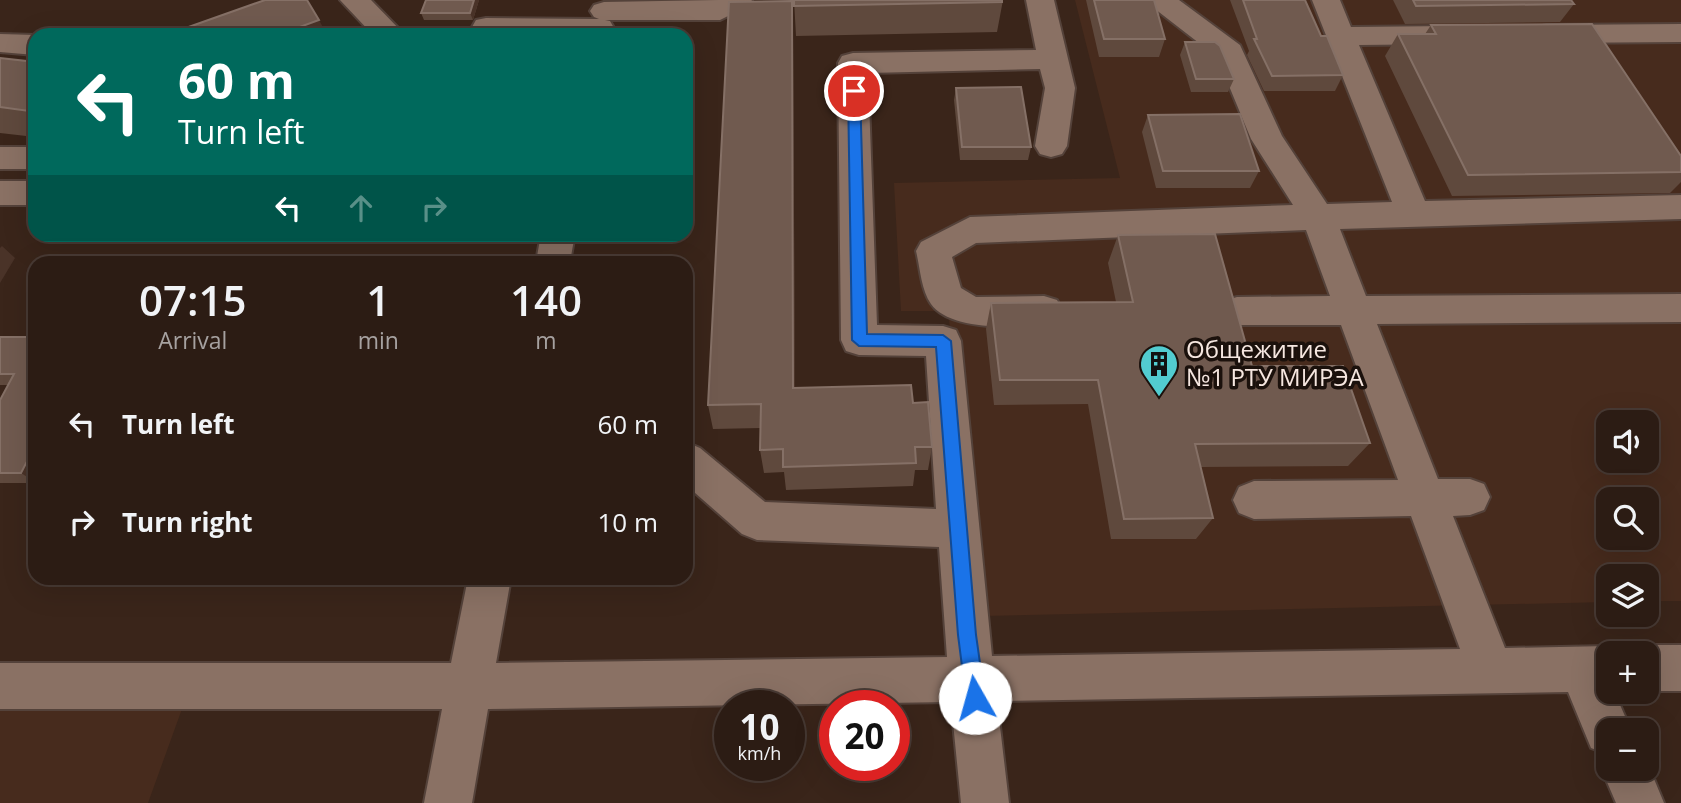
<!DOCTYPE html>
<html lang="en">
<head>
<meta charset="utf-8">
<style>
	body { margin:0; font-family:"Open Sans",sans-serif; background:#382922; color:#f1f3f6; height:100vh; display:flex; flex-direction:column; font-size:26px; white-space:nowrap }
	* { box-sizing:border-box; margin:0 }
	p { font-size:23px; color:#a6a1a0 }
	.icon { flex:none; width:38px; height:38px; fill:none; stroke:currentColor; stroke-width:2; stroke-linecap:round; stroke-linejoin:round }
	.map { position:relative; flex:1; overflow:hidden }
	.panel { position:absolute; left:28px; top:256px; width:665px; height:329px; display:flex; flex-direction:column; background:#2c1c14; border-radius:21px; box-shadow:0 7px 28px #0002,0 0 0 2px #483a34 }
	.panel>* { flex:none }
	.banner { position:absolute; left:28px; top:28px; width:665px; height:214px; border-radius:21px; box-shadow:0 7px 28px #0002,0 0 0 2px #483a34; background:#00695c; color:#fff; overflow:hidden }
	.controls { position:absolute; left:1596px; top:410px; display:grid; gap:14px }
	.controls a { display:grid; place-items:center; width:63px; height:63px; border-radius:14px; background:#2c1c14; box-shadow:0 7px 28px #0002,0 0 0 2px #483a34; font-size:35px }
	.speed { position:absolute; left:714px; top:690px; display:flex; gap:14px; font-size:35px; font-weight:700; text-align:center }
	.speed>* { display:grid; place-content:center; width:91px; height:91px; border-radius:50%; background:#2c1c14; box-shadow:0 7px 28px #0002,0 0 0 2px #483a34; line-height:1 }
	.speed small { font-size:18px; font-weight:400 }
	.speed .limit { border:10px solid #d22; background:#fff; color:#111 }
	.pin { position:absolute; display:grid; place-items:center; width:60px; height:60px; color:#fff; margin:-30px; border:4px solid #fff; border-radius:50%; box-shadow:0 2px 7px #0007 }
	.me { position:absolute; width:77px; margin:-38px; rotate:353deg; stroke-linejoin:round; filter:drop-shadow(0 0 5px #0008) }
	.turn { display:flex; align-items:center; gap:24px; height:147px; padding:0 35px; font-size:32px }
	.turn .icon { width:91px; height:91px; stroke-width:2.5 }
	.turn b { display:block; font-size:49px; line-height:60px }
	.lanes { display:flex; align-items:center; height:66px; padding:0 35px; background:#0003; justify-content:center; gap:35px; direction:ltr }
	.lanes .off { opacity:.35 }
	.eta { display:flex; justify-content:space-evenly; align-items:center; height:119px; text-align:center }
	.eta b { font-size:42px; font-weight:600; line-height:49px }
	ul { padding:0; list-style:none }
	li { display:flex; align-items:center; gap:21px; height:98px; padding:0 35px }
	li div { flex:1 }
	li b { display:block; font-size:26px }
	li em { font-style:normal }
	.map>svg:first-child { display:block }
</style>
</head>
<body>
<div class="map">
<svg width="1681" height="803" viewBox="0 0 1681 803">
	<rect width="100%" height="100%" fill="#3a251a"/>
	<path fill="#472b1d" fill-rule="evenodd" d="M1075,0H1681V601H1647V576H1608V602L983,616L948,311H901L894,183L1120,178ZM1608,422H1647V460H1608ZM1608,499H1647V537H1608Z
		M187,695L148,803H0V696Z"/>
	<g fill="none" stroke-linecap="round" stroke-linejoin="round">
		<defs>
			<path id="minor" d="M340,0H371L405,35H373Z
				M718,0H752L748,6L720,20H605L610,21L614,28L608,35H481L476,34L472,27L476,20L486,18L599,19L594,17L590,11L594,5L604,2Z
				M1026,0H1054L1075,88L1067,146L1062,154L1051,157L1040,154L1035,146L1045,88L1040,69L868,73L877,325L943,326L956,330L961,341L992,656L1460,649L1411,516L1254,519L1239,513L1233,500L1239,487L1254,481L1398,480L1341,325H1237L1224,321L1219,311L1224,301L1237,297L1330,296L1306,230L976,243L952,257L961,288L976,297L1044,296L1057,300L1062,310L1057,320C1029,330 950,332 931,304C921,290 920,267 916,251L921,242L970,217L1293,205L1251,139L1217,57L1155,9L1151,3L1153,0H1179L1240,45L1282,136L1327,204L1392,202L1312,0H1340L1351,27L1451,26L1461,28L1466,35L1461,42L1451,44L1359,45L1425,201L1681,195V219L1340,229L1366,296L1681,294V322L1377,324L1438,479H1470L1484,484L1490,497L1484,510L1470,515L1453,516L1505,648L1608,646L1623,653H1608V691H1614L1631,730H1608V768H1647V762L1664,803H1616L1601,768L1607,754L1591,748L1568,692L997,701L1009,803H961L951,702L488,709L472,803H424L442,709H0V663H451L468,578H511L496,663L947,657L939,547L757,540L742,534L686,485V442L700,448L765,502L936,509L926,356L859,355L846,351L841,340L838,63L842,56L853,53L1036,50Z
				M1681,24V42L1547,43L1537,41L1532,34L1537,27L1547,25Z
				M0,34L35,35V55L0,52Z
				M0,147H35V169H0Z
				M0,181H35V205H0Z
				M541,234H575L570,262H536Z
				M1647,645H1681V691H1647V653H1631Z"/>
		</defs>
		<use href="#minor" stroke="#54423a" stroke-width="4"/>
		<use href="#minor" fill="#8a7164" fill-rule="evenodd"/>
	</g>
	<path fill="#5f493d" d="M426,0H479L473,20H424L421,13Z
		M794,0H1003L997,32L796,36Z
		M1086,0H1154L1165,39L1159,57H1099Z
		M1230,0H1305L1321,36L1343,75L1335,91H1264L1247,55L1249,51Z
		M1393,0H1571L1574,4L1560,22L1405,24Z
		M792,1L793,31L795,388L913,403L932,447L928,470H915L913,486L786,490L784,472L764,473L760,450L761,428L713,429L708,405Z
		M1431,25L1681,156V182L1670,193L1452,196L1385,56L1398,34H1425Z
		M1185,42L1234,79L1228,92H1191L1180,55Z
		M0,58L35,62V137L0,133Z
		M956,88L1031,147L1028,160H960L954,100Z
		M1148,115L1259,171L1250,188H1156L1142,132Z
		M1118,235L1252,366L1370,443L1348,466L1201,467L1213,518L1196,539H1111L1088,404L994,405L986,329L991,303L1116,302L1108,263Z
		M35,336V483H0V400L8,385H0V337H34Z"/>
	<path fill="#4a3328" d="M474,0H479L473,20L470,13Z
		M792,1L793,31L795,413L793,388Z
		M319,20L327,35H278Z
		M35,104V117L29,111Z
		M2,246L15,258L0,283V248Z
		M35,446V482L21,473Z"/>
	<path fill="#705a4f" stroke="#857066" stroke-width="2" d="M265,0H307L319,20L278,35H166Z
		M426,0H474L470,13H421Z
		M794,0H1002V2L794,6Z
		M1094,0H1154L1165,39H1104Z
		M1243,0H1305L1321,36H1327L1343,75L1272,76L1254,39H1257Z
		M1413,0H1571L1574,4L1416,6Z
		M792,1L793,388L911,385L913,403L928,402L932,447H915L916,463L783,467V449L760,450L761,404L708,405L729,2Z
		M1592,24L1681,156V172L1468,175L1398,34H1436L1431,25Z
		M1185,42H1215L1220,46L1234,79H1196Z
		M0,58L35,62V104L29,111L0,107Z
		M1021,87L1031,147H962L956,88Z
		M1240,114L1259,171H1163L1148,115Z
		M1215,234L1252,366H1343L1370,443L1195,444L1213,518L1124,519L1098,380H1000L991,303L1133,302L1118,235Z
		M35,336V446L21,473H0V400L14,374H0V337H34Z"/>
	<path fill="#1a73e8" stroke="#114b97" stroke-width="2" d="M854,87L860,91L867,334L943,335L951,341L976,635L985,698L982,705L975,708L969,705L966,698L958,635L936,347L859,346L852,340L848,91Z"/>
	<defs>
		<symbol id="building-pin" viewBox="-11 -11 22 30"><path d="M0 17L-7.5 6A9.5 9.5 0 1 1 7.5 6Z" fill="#52ccd0" stroke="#1b110c"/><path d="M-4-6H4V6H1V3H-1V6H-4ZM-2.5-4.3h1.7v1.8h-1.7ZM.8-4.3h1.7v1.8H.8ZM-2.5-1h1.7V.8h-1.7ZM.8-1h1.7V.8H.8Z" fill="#111"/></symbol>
	</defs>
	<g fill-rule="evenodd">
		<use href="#building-pin" x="1137" y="342" width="44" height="60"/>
	</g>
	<g text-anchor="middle" stroke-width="7" stroke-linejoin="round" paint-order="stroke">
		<g font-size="24" fill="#f6e7e0" stroke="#1b110c" text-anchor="start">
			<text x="1186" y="358">Общежитие<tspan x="1186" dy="28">№1 РТУ МИРЭА</tspan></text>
		</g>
	</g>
</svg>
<div class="controls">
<a><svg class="icon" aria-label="sound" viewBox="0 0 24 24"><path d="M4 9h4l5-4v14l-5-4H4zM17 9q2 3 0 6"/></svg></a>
<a><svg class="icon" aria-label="search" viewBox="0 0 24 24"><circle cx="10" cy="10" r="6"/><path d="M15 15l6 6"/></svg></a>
<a><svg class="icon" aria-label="layers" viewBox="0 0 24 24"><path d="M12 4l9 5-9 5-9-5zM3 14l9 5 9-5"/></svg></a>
<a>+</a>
<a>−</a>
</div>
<div class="speed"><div>10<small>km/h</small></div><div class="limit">20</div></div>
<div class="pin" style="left:854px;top:91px;background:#d93025"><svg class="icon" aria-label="arrive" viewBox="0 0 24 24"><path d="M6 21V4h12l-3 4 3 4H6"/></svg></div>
<svg class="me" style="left:975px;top:698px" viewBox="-20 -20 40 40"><circle r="19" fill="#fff"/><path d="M0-13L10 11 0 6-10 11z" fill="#1a73e8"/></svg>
<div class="banner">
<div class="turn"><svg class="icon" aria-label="left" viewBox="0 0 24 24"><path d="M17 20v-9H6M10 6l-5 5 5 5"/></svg><div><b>60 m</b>Turn left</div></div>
<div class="lanes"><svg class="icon" aria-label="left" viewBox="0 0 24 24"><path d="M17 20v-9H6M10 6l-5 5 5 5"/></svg><svg class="icon off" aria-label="ahead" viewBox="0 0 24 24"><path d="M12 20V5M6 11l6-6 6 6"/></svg><svg class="icon off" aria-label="right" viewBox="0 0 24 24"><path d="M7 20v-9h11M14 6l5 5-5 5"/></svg></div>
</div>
<section class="panel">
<div class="eta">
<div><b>07:15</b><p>Arrival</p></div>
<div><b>1</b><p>min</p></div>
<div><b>140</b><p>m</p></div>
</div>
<ul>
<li><svg class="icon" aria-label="left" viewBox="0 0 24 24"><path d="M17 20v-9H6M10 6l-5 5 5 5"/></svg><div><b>Turn left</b></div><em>60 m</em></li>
<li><svg class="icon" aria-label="right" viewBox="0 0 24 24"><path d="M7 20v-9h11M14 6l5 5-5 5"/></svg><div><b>Turn right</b></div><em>10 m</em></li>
</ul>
</section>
</div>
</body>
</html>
